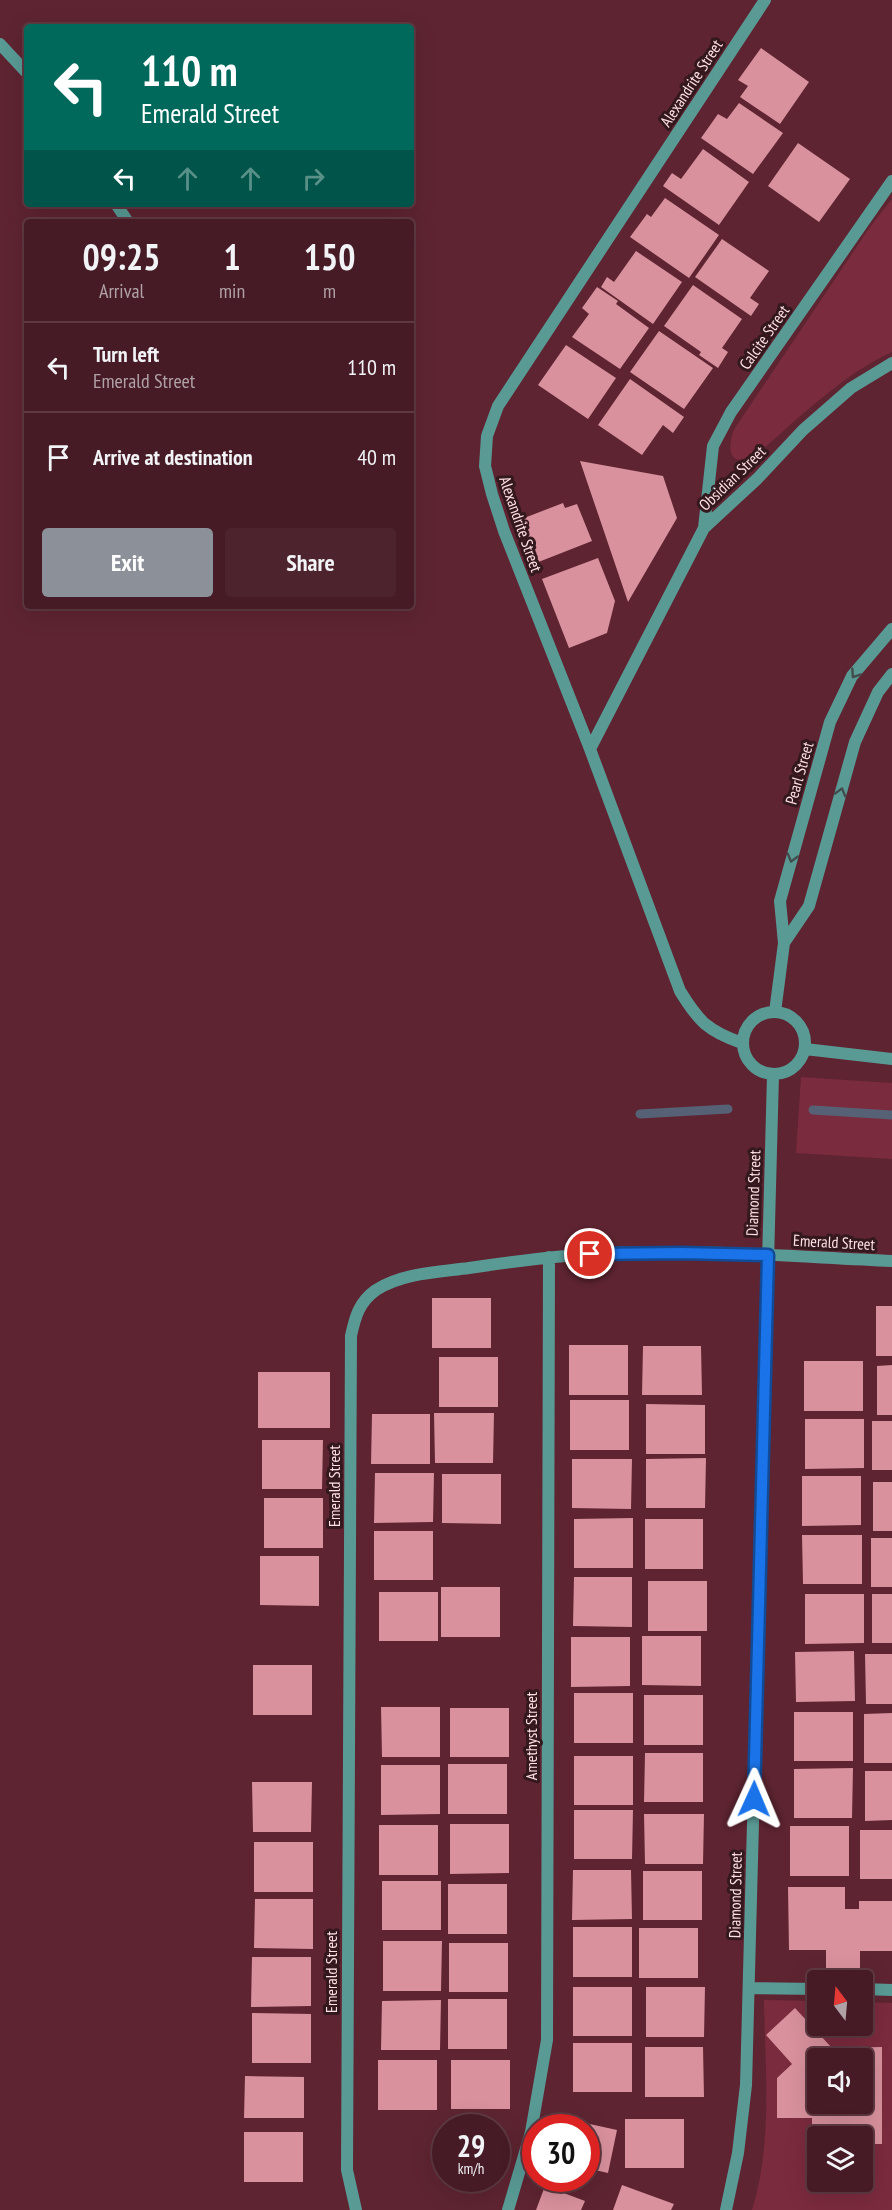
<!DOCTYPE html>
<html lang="en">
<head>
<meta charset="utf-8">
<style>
	body { margin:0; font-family:"PT Sans Narrow",sans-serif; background:#4d242d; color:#f1f3f6; height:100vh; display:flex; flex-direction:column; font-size:22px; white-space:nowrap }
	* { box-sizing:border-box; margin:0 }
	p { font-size:20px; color:#b0a1a7 }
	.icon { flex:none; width:33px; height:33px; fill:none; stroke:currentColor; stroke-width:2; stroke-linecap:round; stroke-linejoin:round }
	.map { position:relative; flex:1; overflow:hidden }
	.details { position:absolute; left:24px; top:219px; width:390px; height:390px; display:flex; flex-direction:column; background:#461b25; border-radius:6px; box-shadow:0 6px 24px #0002,0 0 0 2px #5e3942 }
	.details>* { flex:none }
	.hud { position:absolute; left:24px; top:24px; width:390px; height:183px; border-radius:6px; box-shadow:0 6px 24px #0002,0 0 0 2px #5e3942; background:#00695c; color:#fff; overflow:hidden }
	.needle { width:39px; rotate:344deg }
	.controls { position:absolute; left:807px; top:1970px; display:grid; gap:12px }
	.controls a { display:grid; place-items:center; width:66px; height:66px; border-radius:6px; background:#461b25; box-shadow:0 6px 24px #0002,0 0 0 2px #5e3942; font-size:30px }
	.speed { position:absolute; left:432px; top:2114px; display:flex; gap:12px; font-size:30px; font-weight:700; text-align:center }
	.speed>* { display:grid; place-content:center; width:78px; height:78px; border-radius:50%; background:#461b25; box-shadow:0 6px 24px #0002,0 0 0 2px #5e3942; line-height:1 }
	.speed small { font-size:15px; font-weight:400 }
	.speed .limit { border:9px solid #d22; background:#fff; color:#111 }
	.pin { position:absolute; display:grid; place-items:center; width:51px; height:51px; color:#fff; margin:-26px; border:3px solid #fff; border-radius:50%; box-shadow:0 2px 6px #0007 }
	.me { position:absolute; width:66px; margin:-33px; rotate:1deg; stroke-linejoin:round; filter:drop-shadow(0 0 4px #0008) }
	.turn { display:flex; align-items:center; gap:21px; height:126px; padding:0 18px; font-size:27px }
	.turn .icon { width:78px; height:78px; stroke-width:2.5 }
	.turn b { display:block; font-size:42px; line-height:51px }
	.lanes { display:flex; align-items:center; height:57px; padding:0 18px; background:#0003; justify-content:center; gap:30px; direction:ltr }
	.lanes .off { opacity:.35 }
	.eta { display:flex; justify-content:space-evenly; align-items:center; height:102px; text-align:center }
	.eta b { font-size:36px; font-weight:700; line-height:42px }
	.button { display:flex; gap:12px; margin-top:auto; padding:12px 18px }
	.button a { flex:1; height:69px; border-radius:6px; background:#8c9099; color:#fff; font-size:24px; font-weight:700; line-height:69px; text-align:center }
	.button a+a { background:#4d242d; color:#f1f3f6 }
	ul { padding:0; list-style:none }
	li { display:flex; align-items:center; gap:18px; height:90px; padding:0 18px; border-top:2px solid #5e3942 }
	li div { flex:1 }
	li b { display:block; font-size:22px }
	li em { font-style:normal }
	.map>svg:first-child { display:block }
</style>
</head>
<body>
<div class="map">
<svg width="892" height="2210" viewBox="0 0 892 2210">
	<rect width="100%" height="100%" fill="#5e2431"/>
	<path fill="#7b2b3e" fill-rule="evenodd" d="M892,199V352C853,370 824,396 791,424C778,435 764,451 748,458C725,467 729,440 735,428L870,227Z
		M801,1077L892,1083V1159L796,1153Z
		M764,2000L817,2001L818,2025H862L863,2002L892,2003V2210H752C773,2143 765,2069 764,2000ZM818,2058H862V2103H818ZM818,2136H862V2181H818Z"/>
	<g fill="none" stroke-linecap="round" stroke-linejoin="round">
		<path stroke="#566175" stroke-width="9" d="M813,1110L892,1115
			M640,1114L728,1109"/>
	</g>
	<path fill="#d8919d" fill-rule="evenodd" d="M761,48L809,82L780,124L740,97L748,86L738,80Z
		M739,103L783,133L753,174L701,138L718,114L727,119Z
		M798,143L850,179L819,222L768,186Z
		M703,149L749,182L719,225L663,186L672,173L681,179Z
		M665,198L719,235L689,278L630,237L647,214L651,217Z
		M722,239L769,271L750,298L759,304L751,316L695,277Z
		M636,251L682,282L653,324L601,287L607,277L614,282Z
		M693,285L742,319L722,348L728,352L718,368L699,355L701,352L664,326Z
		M597,287L618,301L616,304L649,328L620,369L572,337L589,314L582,308Z
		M659,331L713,368L684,409L630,372Z
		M566,345L616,378L588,419L538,385Z
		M630,379L684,417L673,433L663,425L642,455L598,425Z
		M580,461L663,476L677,518L628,602Z
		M563,503L565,508L577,504L592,541L536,563L519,520Z
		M598,558L615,601L607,633L569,648L542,579Z
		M432,1298H491V1348H432Z
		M876,1306H892V1356H876Z
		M569,1345H628V1395H569Z
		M643,1346H701L702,1395H642Z
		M439,1357H498V1407H439Z
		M804,1361H863V1411H804Z
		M892,1365V1415H877V1366Z
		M258,1372H330V1428H258Z
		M570,1400H629V1450H570Z
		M646,1404L705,1405V1454H646Z
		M434,1413H494L493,1463H435Z
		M372,1414H430V1464H371Z
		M805,1419H864V1468L805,1469Z
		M872,1421H892V1470H872Z
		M262,1440H323L322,1489H262Z
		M706,1458L705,1508H646V1459Z
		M572,1459H632L631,1509L572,1508Z
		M375,1473H434L433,1522L374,1523Z
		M442,1474H501V1524L442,1523Z
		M802,1476H861V1525L802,1526Z
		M873,1482H892V1531H873Z
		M264,1498H323V1548H264Z
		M633,1518V1568H574V1519Z
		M645,1519H703V1569H645Z
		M374,1531H433V1580H374Z
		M802,1535H862V1584H803Z
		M871,1538H892V1587H871Z
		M260,1556H319V1606L260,1605Z
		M574,1577H632V1627L573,1626Z
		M648,1581H707V1631H648Z
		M441,1587H500V1637H441Z
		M379,1592H438V1641H379Z
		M805,1594H864V1643L805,1644Z
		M872,1594H892V1643H872Z
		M642,1636H701V1686L642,1685Z
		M571,1637H630V1686L571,1687Z
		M854,1651L855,1701L796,1702L795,1652Z
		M865,1654H892V1704H866Z
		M253,1665H312V1715H253Z
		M574,1693H633V1743H574Z
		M644,1695H703V1745H644Z
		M381,1707H440V1757H382Z
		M450,1708H509V1757H450Z
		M794,1712H853V1761H794Z
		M892,1713V1763H864V1714Z
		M645,1753H703V1802H644Z
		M574,1756H633V1805H574Z
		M448,1764H507V1814H448Z
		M381,1765H440V1814L381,1815Z
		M853,1768L852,1818H794V1769Z
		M865,1771H892V1820L865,1821Z
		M252,1782H312L311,1832H253Z
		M574,1810H633L632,1859H574Z
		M644,1814H704L703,1864H645Z
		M450,1824H509V1873L450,1874Z
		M379,1825H438V1875H379Z
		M790,1826H849V1876H790Z
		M860,1830H892V1879H860Z
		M254,1842H313V1892H254Z
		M573,1870H631L632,1919L572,1920Z
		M643,1871H702V1920H643Z
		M382,1881H441V1930H382Z
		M448,1884H507V1934H448Z
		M788,1887H845V1909H859V1901H892V1951H860V1969H826V1950H789Z
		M255,1899H313V1949L254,1948Z
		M573,1927H632V1977H573Z
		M639,1928H698V1978H639Z
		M383,1941H442L441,1991H383Z
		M449,1943H508V1992H449Z
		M252,1957H311V2006L251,2007Z
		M573,1987H632V2036H573Z
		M646,1987H705L704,2037H646Z
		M448,1999H507V2049H448Z
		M441,2000L440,2050H381L382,2001Z
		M795,2008L832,2048L882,2047V2144H862V2136H818V2144H812V2118H777V2078L792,2064L766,2035ZM818,2058H862V2103H818Z
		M252,2013L311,2014V2063H252Z
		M573,2043H632V2092H573Z
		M645,2047H703L704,2097H645Z
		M378,2060H437V2110H378Z
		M451,2060H510V2109H451Z
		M245,2076L304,2077V2118H244Z
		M558,2117L617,2130L608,2173L586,2168V2127H556Z
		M625,2119H684V2168H625Z
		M244,2132H303V2182H244Z
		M622,2185L674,2204L671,2210H613Z
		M545,2186L585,2201L581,2210H536Z"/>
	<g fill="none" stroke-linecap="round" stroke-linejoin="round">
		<path stroke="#599a95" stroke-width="12" d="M0,44L27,73
			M116,204L128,222
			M704,528L713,446L731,412L892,181
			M590,749L704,528L757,479L803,430L851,388L892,363
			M784,943L809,906L855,742L878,692L892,674
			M743 1043a31 31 0 1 1 62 0a31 31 0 1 1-62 0Z
			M775,1012L784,943L780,901L830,722L852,676L892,629
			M742,1043C708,1031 699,1022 680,991L590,749L504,531L492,494L485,466L487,436L498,406L765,0
			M805,1049L892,1059
			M750,1988L818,1989
			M862,1989L892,1990
			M356,2210L347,2170L351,1336C355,1317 359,1302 376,1290C402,1273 439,1272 469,1268C516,1261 562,1255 609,1253C703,1249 798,1257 892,1261
			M508,2210L531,2132L547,2040L549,1257
			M726,2210L738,2153L746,2085L773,1075"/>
	</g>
	<defs><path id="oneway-chevron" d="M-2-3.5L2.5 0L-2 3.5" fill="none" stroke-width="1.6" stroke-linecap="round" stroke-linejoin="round" transform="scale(1.5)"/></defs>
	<g stroke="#424c4d">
		<use href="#oneway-chevron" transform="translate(855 674) rotate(124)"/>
		<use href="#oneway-chevron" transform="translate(841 792) rotate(-74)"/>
		<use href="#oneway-chevron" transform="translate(792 858) rotate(106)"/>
	</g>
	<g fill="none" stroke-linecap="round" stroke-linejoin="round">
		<defs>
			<path id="route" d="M590,1254L682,1253L768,1255L754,1799"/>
		</defs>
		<use href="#route" stroke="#114b97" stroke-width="15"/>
		<use href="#route" stroke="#1a73e8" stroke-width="10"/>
	</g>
	<g text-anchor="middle" stroke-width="6" stroke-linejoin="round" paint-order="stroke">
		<g font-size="16" fill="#ffe0e4" stroke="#33181d">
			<text transform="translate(691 83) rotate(-57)" y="6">Alexandrite Street</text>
			<text transform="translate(764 337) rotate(-55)" y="6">Calcite Street</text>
			<text transform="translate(732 478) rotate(-44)" y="6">Obsidian Street</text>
			<text transform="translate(521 524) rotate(71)" y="6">Alexandrite Street</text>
			<text transform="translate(799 773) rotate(-74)" y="6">Pearl Street</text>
			<text transform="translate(753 1193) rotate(-88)" y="6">Diamond Street</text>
			<text transform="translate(834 1242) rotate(3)" y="6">Emerald Street</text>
			<text transform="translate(334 1486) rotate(-90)" y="6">Emerald Street</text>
			<text transform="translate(531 1736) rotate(-90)" y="6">Amethyst Street</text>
			<text transform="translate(735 1895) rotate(-89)" y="6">Diamond Street</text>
			<text transform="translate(331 1972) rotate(-90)" y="6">Emerald Street</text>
		</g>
	</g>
</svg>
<div class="controls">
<a><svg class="needle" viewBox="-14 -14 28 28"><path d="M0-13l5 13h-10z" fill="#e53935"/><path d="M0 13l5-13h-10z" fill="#b0a1a7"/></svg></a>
<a><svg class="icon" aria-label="sound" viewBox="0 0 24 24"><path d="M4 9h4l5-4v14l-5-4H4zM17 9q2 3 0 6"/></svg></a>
<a><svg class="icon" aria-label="layers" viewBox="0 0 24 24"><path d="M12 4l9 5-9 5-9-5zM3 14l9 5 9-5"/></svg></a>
</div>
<div class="speed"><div>29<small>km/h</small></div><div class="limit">30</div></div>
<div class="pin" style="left:590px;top:1254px;background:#d93025"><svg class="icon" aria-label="arrive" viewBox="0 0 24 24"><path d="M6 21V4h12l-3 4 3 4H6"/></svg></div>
<svg class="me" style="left:754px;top:1799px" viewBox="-20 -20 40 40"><path d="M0-17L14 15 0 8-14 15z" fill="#1a73e8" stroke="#fff" stroke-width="4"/></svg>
<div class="hud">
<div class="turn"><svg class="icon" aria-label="left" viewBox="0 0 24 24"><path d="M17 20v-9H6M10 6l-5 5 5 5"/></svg><div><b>110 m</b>Emerald Street</div></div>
<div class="lanes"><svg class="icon" aria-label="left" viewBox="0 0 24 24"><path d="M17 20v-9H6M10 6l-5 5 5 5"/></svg><svg class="icon off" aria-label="ahead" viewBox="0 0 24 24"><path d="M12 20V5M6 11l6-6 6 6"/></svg><svg class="icon off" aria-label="ahead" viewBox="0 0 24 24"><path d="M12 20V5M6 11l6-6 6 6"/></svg><svg class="icon off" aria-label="right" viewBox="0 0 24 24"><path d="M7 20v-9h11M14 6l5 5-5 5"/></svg></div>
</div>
<section class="details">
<div class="eta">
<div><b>09:25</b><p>Arrival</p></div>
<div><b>1</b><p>min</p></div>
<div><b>150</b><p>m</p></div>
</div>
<ul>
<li><svg class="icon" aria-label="left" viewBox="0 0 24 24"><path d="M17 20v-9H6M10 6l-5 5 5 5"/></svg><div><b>Turn left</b><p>Emerald Street</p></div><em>110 m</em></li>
<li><svg class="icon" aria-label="arrive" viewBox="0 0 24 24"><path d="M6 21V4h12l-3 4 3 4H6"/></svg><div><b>Arrive at destination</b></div><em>40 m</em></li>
</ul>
<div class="button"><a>Exit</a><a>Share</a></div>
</section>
</div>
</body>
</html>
